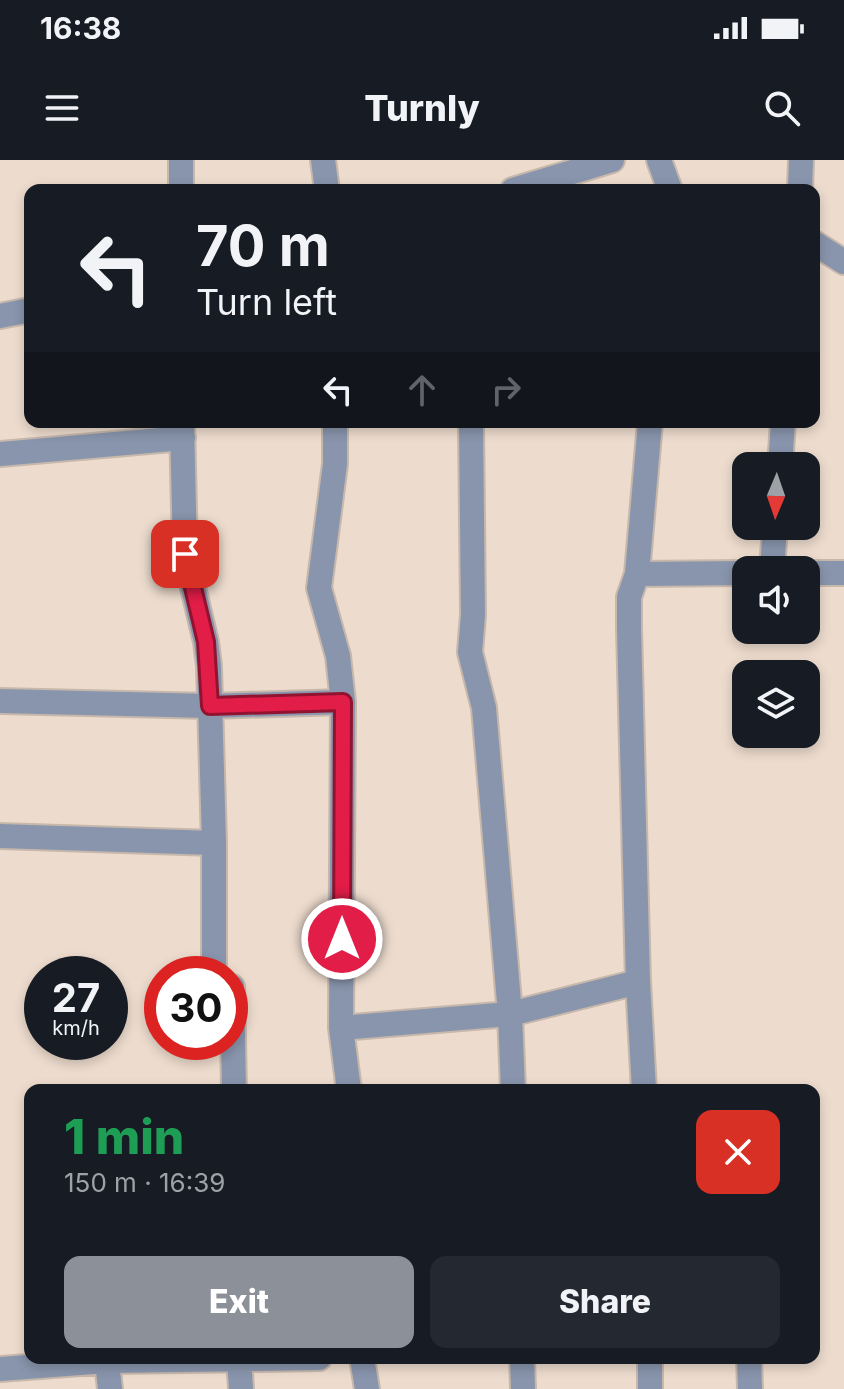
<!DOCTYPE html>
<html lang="en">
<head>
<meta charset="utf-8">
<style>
	body { margin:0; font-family:Inter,sans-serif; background:#242831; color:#f1f3f6; height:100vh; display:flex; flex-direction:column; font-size:30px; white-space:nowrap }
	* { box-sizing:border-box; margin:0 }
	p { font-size:26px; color:#9ea1a6 }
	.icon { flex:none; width:44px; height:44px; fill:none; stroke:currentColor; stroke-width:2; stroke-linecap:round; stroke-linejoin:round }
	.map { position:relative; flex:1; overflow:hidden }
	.side { position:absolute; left:24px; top:924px; width:796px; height:280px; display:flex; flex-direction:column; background:#171b24; border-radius:16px; box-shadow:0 4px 12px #0003 }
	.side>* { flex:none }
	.guide { position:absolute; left:24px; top:24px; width:796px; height:244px; border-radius:16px; box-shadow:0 4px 12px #0003; background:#171b24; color:#f1f3f6; overflow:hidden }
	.needle { width:52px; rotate:182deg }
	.fabs { position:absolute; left:732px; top:292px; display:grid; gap:16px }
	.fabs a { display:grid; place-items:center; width:88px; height:88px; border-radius:16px; background:#171b24; box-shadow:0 4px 12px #0003; font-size:40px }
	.speed { position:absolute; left:24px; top:796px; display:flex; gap:16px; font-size:40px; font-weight:700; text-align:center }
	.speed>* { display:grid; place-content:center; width:104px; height:104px; border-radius:50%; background:#171b24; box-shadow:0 4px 12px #0003; line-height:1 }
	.speed small { font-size:20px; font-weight:400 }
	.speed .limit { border:12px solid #d22; background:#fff; color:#111 }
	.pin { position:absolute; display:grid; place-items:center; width:68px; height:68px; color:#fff; margin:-34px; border-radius:16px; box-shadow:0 4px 12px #0006 }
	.me { position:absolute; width:88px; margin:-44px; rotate:0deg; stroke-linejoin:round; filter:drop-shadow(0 0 6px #0008) }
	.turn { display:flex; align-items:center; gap:28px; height:168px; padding:0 40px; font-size:36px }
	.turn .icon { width:104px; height:104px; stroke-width:2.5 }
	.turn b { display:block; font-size:56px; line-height:68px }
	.lanes { display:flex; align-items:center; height:76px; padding:0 40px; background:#0003; justify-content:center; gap:40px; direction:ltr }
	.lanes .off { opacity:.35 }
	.round { display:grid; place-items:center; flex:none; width:84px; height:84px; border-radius:16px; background:#242831 }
	.head { display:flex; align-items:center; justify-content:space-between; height:136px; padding:0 40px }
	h1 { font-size:48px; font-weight:800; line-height:60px; color:#1e9e55 }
	.primary-button { display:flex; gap:16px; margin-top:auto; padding:16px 40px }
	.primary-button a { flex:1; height:92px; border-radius:16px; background:#8c9099; color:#fff; font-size:32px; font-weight:800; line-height:92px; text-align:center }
	.primary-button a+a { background:#242831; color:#f1f3f6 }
	.status { display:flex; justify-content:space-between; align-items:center; height:56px; padding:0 40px; background:#171b24; direction:ltr }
	.status svg { height:22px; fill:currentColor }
	header { display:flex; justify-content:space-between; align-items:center; height:104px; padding:0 40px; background:#171b24; font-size:36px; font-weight:800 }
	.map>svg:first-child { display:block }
</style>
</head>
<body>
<div class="status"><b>16:38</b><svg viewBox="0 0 49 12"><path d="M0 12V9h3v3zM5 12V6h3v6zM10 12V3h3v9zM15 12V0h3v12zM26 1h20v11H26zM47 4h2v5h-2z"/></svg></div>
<header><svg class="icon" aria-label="menu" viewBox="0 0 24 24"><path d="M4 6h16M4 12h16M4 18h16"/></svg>Turnly<svg class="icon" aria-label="search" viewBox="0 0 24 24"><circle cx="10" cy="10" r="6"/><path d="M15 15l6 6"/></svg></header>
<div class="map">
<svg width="844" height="1229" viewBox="0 0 844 1229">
	<rect width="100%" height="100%" fill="#eddcce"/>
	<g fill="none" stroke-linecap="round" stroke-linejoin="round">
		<defs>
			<path id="street" d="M323,0L327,30
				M659,0L670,30
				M181,30V0
				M513,30L612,0
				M800,30L801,0
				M814,83L844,102
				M0,156L30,150
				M182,262L185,394L206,482L209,506L214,683V814
				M335,262V304L319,428L338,496L343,542
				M0,294L183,278
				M780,306L783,262
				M772,410L775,366
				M806,413H844
				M637,414L650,262
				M0,541L210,546L343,542L341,868
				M0,676L214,683
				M638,822L644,930
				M232,827L234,930
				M349,930L341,868L510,854L484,548L470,492L473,455L471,262
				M513,930L510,854L638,822L629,468V437L637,414L746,413
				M239,1198L241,1229
				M362,1198L367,1229
				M522,1198L523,1229
				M749,1198L750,1229
				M107,1201L110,1229
				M0,1209L107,1201L319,1198
				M650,1229V1198"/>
		</defs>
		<use href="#street" stroke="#c7b8ac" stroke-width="28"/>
		<use href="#street" stroke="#8995ad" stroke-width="24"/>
	</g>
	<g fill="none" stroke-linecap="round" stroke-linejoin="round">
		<defs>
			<path id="route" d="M185,394L206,482L210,546L343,542L342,779"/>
		</defs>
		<use href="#route" stroke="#92132f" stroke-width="20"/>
		<use href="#route" stroke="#e11d48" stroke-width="14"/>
	</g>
</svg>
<div class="fabs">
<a><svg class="needle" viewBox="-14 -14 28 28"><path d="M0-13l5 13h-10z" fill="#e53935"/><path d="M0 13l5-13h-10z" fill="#9ea1a6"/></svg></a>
<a><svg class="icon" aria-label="sound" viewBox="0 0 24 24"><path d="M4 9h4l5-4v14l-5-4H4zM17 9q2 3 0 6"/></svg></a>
<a><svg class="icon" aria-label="layers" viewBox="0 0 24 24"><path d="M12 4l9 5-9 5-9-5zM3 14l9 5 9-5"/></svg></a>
</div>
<div class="speed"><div>27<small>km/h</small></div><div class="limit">30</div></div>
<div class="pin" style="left:185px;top:394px;background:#d93025"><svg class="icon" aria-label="arrive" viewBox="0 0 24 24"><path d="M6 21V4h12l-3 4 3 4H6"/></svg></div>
<svg class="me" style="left:342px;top:779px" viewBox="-20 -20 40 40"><circle r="17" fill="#e11d48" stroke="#fff" stroke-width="3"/><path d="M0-11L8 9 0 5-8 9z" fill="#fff"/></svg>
<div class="guide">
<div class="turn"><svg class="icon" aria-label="left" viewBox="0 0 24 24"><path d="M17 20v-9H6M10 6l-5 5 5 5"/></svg><div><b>70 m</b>Turn left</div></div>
<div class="lanes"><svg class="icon" aria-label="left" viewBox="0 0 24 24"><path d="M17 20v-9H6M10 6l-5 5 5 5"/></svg><svg class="icon off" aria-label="ahead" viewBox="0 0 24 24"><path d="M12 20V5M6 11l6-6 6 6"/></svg><svg class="icon off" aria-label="right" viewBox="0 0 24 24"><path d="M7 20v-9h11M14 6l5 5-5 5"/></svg></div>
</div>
<section class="side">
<div class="head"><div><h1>1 min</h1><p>150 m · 16:39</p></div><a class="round" style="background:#d93025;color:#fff"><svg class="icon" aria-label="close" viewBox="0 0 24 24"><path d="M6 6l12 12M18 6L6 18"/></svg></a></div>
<div class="primary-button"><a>Exit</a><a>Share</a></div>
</section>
</div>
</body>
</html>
